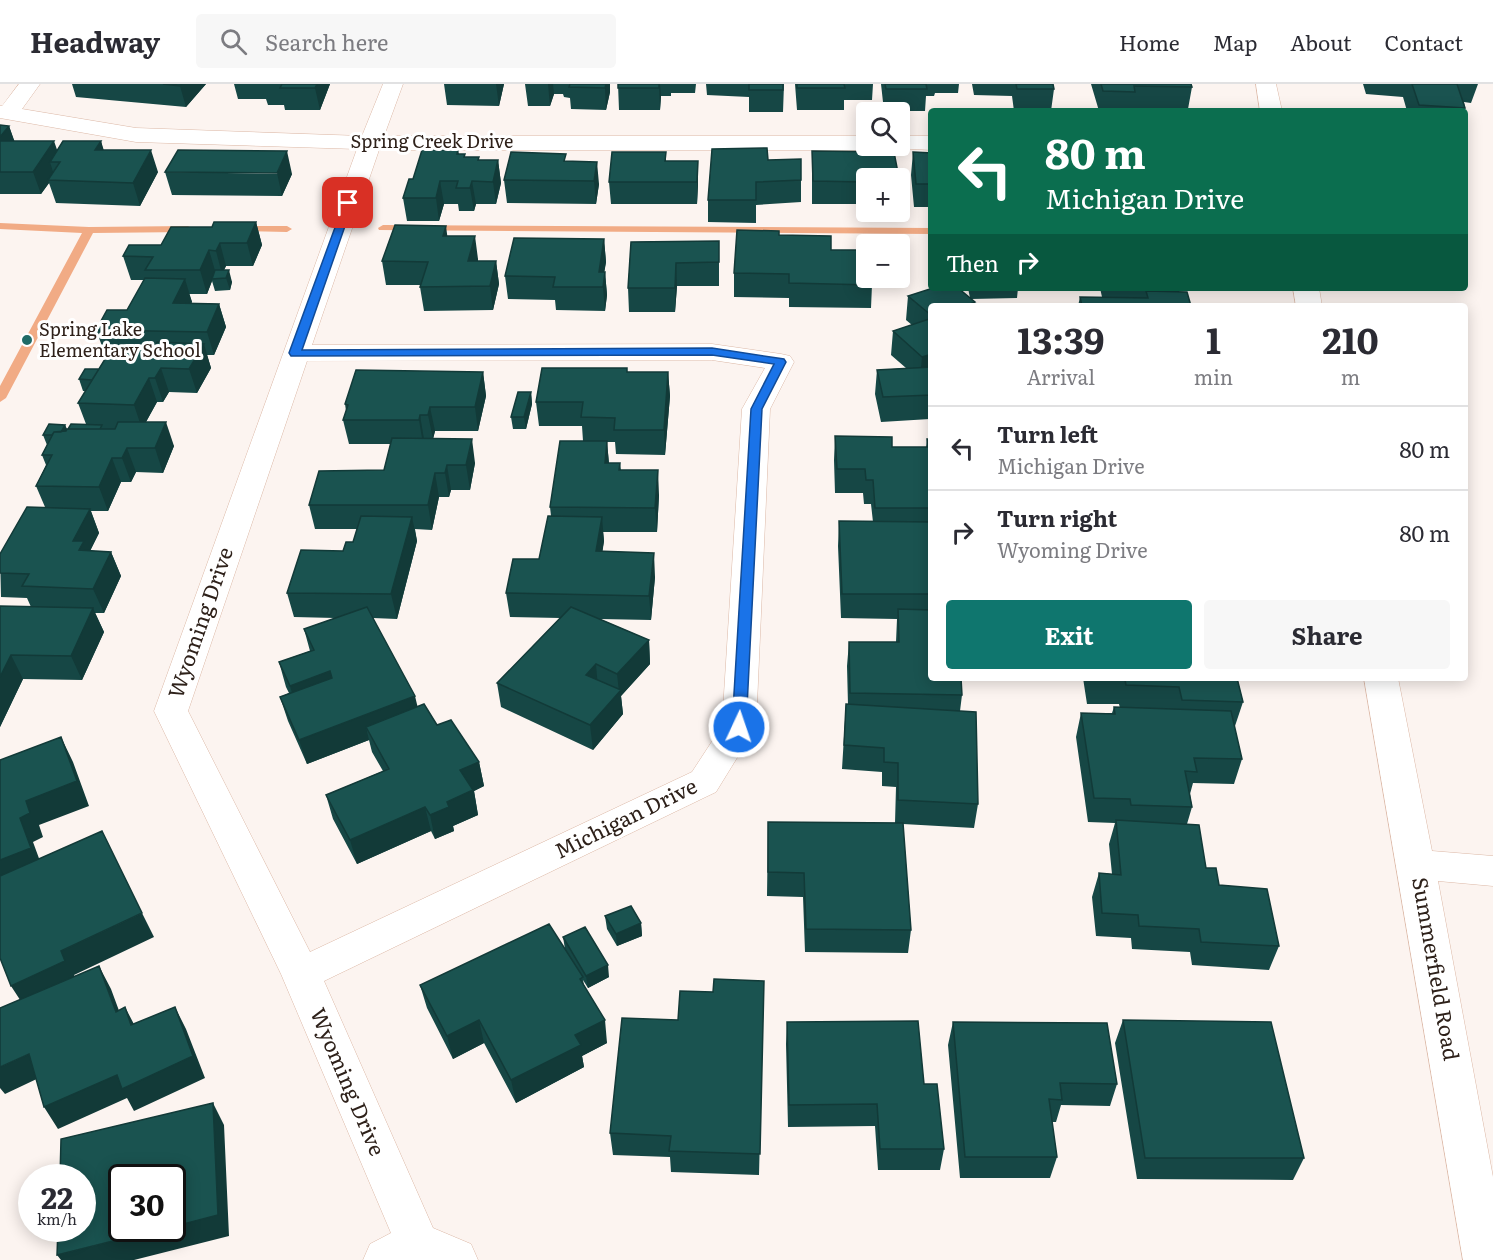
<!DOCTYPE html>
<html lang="en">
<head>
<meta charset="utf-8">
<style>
	body { margin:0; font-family:Literata,serif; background:#f7f7f7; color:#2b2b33; height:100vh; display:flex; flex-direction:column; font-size:22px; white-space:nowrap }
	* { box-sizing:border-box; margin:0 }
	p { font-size:20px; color:#7c7c81 }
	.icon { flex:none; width:33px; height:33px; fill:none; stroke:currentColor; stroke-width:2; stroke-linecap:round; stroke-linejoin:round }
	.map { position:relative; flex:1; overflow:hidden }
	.details { position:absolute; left:928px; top:219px; width:540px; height:378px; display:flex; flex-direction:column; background:#fff; border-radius:6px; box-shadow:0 3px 15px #0003 }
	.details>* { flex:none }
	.banner { position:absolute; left:928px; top:24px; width:540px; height:183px; border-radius:6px; box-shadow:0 3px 15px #0003; background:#0b6e4f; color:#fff; overflow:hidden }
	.tools { position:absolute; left:856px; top:18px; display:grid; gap:12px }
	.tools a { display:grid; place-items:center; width:54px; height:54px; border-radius:6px; background:#fff; box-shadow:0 3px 15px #0003; font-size:30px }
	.speed { position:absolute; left:18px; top:1080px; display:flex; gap:12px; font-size:30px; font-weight:700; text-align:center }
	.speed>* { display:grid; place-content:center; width:78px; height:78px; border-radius:50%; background:#fff; box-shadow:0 3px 15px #0003; line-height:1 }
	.speed small { font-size:15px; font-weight:400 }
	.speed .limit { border:3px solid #111; border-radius:9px; background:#fff; color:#111 }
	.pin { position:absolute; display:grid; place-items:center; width:51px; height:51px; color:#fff; margin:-26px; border-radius:12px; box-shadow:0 3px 9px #0006 }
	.me { position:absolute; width:66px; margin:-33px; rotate:3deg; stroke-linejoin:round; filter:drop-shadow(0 0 4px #0008) }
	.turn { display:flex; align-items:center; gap:21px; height:126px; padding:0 18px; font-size:27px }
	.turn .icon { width:78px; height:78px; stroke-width:2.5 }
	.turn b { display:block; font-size:42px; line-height:51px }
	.then { display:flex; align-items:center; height:57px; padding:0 18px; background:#0003; gap:12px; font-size:22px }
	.eta { display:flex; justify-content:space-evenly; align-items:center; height:102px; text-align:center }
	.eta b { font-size:36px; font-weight:700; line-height:42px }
	.cta { display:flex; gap:12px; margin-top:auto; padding:12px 18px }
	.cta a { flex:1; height:69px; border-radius:6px; background:#0f766e; color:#fff; font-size:24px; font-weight:700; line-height:69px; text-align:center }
	.cta a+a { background:#f7f7f7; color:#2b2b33 }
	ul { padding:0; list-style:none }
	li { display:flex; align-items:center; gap:18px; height:84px; padding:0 18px; border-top:2px solid #e1e1e2 }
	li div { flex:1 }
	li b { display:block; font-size:22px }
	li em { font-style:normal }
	header { display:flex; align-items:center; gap:36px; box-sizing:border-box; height:84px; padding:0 30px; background:#fff; border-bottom:2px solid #e1e1e2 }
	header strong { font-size:28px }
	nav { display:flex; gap:33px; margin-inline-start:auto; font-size:21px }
	.search { width:420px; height:54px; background:#f7f7f7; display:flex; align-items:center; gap:15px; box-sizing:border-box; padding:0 21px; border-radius:6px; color:#7c7c81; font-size:22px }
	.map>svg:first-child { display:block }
</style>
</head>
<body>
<header>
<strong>Headway</strong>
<div class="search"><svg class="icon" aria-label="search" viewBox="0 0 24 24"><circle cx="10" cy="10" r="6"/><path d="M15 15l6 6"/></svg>Search here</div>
<nav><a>Home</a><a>Map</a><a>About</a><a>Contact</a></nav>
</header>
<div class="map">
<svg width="1493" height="1176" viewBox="0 0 1493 1176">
	<rect width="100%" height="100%" fill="#fcf4f0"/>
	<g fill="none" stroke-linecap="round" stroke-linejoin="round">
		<path fill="#f1ab85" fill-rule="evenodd" d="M0,139L89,143L188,142L193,145L188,148L93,149L6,314L0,318V302L82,149L0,145Z
			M383,141L932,144V150L379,146L378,144Z
			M239,142H287L292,145L287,148L235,147V143Z"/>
		<defs>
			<path id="minor" d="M19,0H40L22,25L136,44L362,52L383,0H403L384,52H867V62H876L867,66H379L312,261L712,260L781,270L790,272L794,278L770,325L756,643L716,708L324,897L433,1144L471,1160L478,1176H363L370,1160L391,1149L281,890L154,627L357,65L136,58L0,34V22H2ZM712,276L765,284L742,325L722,642L692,688L310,868L188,627L307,277Z
				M1256,0H1276L1282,27H1260Z
				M900,52H932V66L892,64L891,62H900Z
				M1293,204H1319L1322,222H1296Z
				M1364,594H1398L1432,767L1493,772V802L1438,797L1493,1093V1176H1463Z"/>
		</defs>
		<use href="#minor" stroke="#dcb8a6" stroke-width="1"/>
		<use href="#minor" fill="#fff" fill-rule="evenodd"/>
	</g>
	<path fill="#164745" d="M72,0H206L186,23L76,13Z
		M234,0H330L320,26H285L284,21H268L266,15H238Z
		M444,0H504L499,22L447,21Z
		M525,0H610V8L606,26L571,25L570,14L564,13L563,10H554L550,22H528Z
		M618,0H696L695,9H671V12H661L660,26H619Z
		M706,0H784L783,28H749V13L707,11Z
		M795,0H873L872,16H844V26H797Z
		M881,0H959L958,9H935L934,12H926L925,27H884Z
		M972,0H1053L1054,5L1051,27H1014L1012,12L974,11Z
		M1091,0H1191L1192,3L1188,25L1132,24L1131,27H1099Z
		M1363,0H1478L1471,19L1464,18L1465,24L1464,27H1407L1403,13L1366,10Z
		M0,41L9,42L14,57L57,67L101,57L103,66L158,88L140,122L56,119L49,99L41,110H0Z
		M458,66L459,70H465V73H479V76H498L501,99L496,120H476L474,127H459L458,120H444L439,137H407L403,114L413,95Z
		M812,67L867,94V128H900V99L902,108L900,131H864L863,120H812Z
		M666,68V77H698V100L697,120H611L609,98Z
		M913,68L932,69V123H914L911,91Z
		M768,76L801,96V118L756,121V139L708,138V116Z
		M567,77L599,100L596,120L507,119L504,96Z
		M165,88L292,90L282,112L172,111Z
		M256,138L262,161L253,182H226L224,186L232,198L230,206L215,207L212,197L207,210H189L192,218L191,219L219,220L226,243L214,271H207L211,284L197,309L169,308L163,318H157L146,338L174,362L163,389L136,388L131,398H121L108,427H91L99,449L90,467L111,468L121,492L104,529H95L104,548L82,596L23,595L0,643V522L31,523L27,514L1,513L0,470L45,423L36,402L46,381L42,371L47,361L43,351L65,341L67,345L86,340L78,319L86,307H83L79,295L99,285L109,270H105L96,246L127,226L144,196H131L123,172L161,161L212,143Z
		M779,151L831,166L872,201L871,224L789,223V214L734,213V189Z
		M447,152L478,175V177H496L499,200L493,226L424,227L420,203V201H386L382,177Z
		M604,155L606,178L604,188H605L607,211L605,227L556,226L555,216L508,215L505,192Z
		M719,157V202H677L675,228H629L628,204L631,158Z
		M968,204H1018L1017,214L971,215L932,222V341L930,335L881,338L875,310L877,286L906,284L891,271L893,247L912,241L906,236L908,212L970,214Z
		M1100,204H1147V207L1191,222H1078L1080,213H1102Z
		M627,284V288H668L670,312L665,371L616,370L615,358H607L609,379H620L621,386L659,411L657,448H603L604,457L602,468L655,493L651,536L600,535L649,556L650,580L621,612L623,630L593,666L501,623L497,599L560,534L510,533L506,509L539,475L551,432L550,423L583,357L582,342H539L536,318Z
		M483,288L486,312L478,347H435L433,355L475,379L470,406H451L449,413H439L432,446L415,445L417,457L397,535L373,534L417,622L437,641L479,678L484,702L474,707L478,731L453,742L454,747L435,755L431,747L357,780L333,735L326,711L383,687L372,668L369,656L307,680L288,637L280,613L289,609L286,603L279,578L310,567L304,545L335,534L294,533L287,509L343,467L353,458L357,445H315L309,421L384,386L391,360H349L343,336L346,327L345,320Z
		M531,308L532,320L526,345H513L511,333Z
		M835,352L892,363H926L927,355H932V594L962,611L960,627L978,720L974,744L903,740L911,846L908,869L805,868L803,813L767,812L768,738L895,739L896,703L882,702V688L842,685L846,620L848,621L847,582L849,558H896L897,535L841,534L838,462L839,437L873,438L871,420H864L863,409H835L834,376Z
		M1083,594H1237L1243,618L1235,642H1234L1242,675L1234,700L1193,699L1190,710L1192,723L1187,740L1206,784L1219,801L1279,862L1269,886L1192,881L1190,868L1132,865L1131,854L1096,852L1092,813L1099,789L1112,790L1109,760L1115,739L1088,738L1076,653L1081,629H1112L1114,623L1120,624L1119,620H1087Z
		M605,832L641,839L642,852L617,862L607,845Z
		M563,853L609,893L588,904L583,896L584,901L607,959L582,972L584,983L516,1019L484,959L453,975L427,924L420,901L565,865Z
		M764,897L759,1091L671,1088L670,1073L613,1071L610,1049L678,936L713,908Z
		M1123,936L1304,1074L1293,1096L1137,1095L1115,959Z
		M787,938L944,1065L940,1086H878L875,1042L788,1043L786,960Z
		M953,938L1117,1000L1110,1022L1061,1021L1056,1038H1052L1057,1073L1050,1094H960L948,961Z"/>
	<path fill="#123a38" d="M181,0H206L186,23L180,2Z
		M317,0H330L320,26L315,4Z
		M496,0H504L499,22Z
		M548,0H553L554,10L550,22Z
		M606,0H610V8L606,26L605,4Z
		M659,0H660L661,12L660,26Z
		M9,42L17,64L0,65V53Z
		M54,57L62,80L60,78H50L54,91L48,96L49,99L41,110L33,88Z
		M101,57L108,80L95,66Z
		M151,66L158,88L140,122L133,99Z
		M287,67L292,90L282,112L277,89Z
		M498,76L501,99L496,120L493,98Z
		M698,77V100L697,120V98Z
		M597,78L599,100L596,120L594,97Z
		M440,97L444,120L439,137L436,114Z
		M472,97L476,120L474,127L470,104Z
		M256,138L262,161L253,182L247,159Z
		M446,142L449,165L443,152Z
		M475,152L478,175L472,200L468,177Z
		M604,155L606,178L602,203L599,188Z
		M220,159L226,182L222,190L216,167Z
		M209,166L216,190L212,195V197L207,210L200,186Z
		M496,177L499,200L493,226L490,202Z
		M676,179L677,202L675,228V204Z
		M229,186L232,198L230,206L226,194Z
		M605,188L607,211L605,227L603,203Z
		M185,195L192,218L180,243L173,219Z
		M975,218V222H968V221Z
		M219,220L226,243L214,271L207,248Z
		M204,260L211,284L197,309L189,285Z
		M932,270V293L920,297L922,273Z
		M161,284L169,308L163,318L155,294Z
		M483,288L486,312L478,347L475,323Z
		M668,288L670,312L665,371L664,346Z
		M149,294L157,318L142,345L134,321Z
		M531,308L532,320L526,345L524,333Z
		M430,323L435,347L433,355L428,331Z
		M420,331L424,355L423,360L419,336Z
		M166,338L174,362L163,389L155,364Z
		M65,341L69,351H60Z
		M472,355L475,379L470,406L466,381Z
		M607,357L609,381L605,379Z
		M127,364L136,388L131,398L122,374Z
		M112,374L121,398L108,427L99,403Z
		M447,381L451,406L449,413L445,389Z
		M658,386L659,411L657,448L655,424Z
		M435,389L439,413L432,446L428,421Z
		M90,425L99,449L89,469V491L73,457Z
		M412,433L417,457L397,535L391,510Z
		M602,433L604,457L599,492L596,467Z
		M111,468L121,492L104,529L93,505Z
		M654,469L655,493L651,536L649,512Z
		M93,524L104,548L82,596L71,572Z
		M649,556L650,580L621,612L623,630L593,666L590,641L619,608L617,590Z
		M11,571L23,595L0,643V593Z
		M596,580L598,605L586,591Z
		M330,587L336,612L297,626L290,602Z
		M415,612L421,637L366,643L369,656L307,680L299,656Z
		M61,653L73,678L89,722L39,741L43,753L33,758L44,788L0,805V776L26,717Z
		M479,678L484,702L474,707L478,731L453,742L454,747L435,755L430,731L447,718L460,686Z
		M425,723L431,747L357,780L350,756Z
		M142,829L154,853L74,891L78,900L26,925L11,902L61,867Z
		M641,839L642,852L617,862L616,850Z
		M608,881L609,893L588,904L586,892Z
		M99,882L111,905L128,951L116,928Z
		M125,923L137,946L131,941Z
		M175,923L186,945L205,994L134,1027L127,1014L58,1045L44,1023Z
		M479,936L484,959L453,975L447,952Z
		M605,936L607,959L582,972L584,983L516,1019L511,996L575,951Z
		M29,970L43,992L5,1010L0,1004V983Z
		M213,1019L224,1041L229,1152L134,1176H61L57,1171L165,1144H172Z"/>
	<path fill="#1a5350" stroke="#123a38" stroke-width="1.5" d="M163,0H181L180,2Z
		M282,0H317L315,4H280Z
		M570,0H606L605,4L569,3Z
		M618,0H659V4H618Z
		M749,0H783V6H749Z
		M797,0H844L845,4H797Z
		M885,0H926L927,5H886Z
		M1016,0H1053L1054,5H1017Z
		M1101,0H1191L1192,3L1134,2L1135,8L1103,7Z
		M1412,0H1457L1465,24L1419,21Z
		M0,41L9,42L0,53Z
		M0,57H54L33,88H0Z
		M63,57H101L95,66H151L133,99L48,96L60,78H50Z
		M767,64L768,76L801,75V96L756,98V116H708L712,65Z
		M178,66L287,67L277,89L165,88Z
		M422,66H458L457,70H465L464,73H479L478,76H498L493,98L472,97L470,104H456L458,97H440L436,114H403L409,95H413Z
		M812,67L894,68L899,94H867V108H865L864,98L813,97Z
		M511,68L566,70L564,77L597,78L594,97L504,96Z
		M612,68H666L665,77H698L697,98H609Z
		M913,68L932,69V100H916Z
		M214,138H256L247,159H220L216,167L209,166L200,186H145L153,173L123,172L129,161H161L171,143H212Z
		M395,141L446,142L443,152H475L468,177H496L490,202L420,203L428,178L382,177Z
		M737,146L779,147V151L831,152V166H867V194H872V201L789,199V190L734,189Z
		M514,154L604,155L599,188H605L603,203H553L555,193L505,192Z
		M719,157V178L676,179L675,204H628L631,158Z
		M215,186H229L226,194L212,195Z
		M145,194L185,195L173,219L219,220L207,248L96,246L107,226H127Z
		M933,204H958L975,218L968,221L970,222H932V232L908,212Z
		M1146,207L1187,208L1191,222H1082L1080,213L1148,214Z
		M932,234V270L922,273L893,247Z
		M157,258L204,260L189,285L161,284L155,294H149L134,321L78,319L113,262L154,264Z
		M932,283V311L883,313L877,286Z
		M542,284H627V288H668L664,346H614L615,334L581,333L583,318H536Z
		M85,285H99L92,296L79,295Z
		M356,286L483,288L475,323H430L428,331H420L419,336H343L348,321L345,320Z
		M518,308H531L524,333H511Z
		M118,338H166L155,364H127L122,374H112L99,403L36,402L52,371H42L54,348L66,347L67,345H115Z
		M49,340L65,341L61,348H54L52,351H43Z
		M71,340L102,341L100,345H68Z
		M835,352L892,353V363H928L927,355H932V424H875L873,396H866L865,385H837Z
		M392,354L472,355L466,381H447L445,389H435L428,421H309L319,387L384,386Z
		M560,357H607L605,379H620L619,386H658L655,424L550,423Z
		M27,423L90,425L73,457H84L79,466L111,468L93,505L22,502L29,490L0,489V470Z
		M361,432L412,433L391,510L287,509L301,466L343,467L346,458H353Z
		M548,432L602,433L596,467L654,469L649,512L506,509L513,475H539Z
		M839,437L932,438V510H842Z
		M0,522L93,524L71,572L11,571L0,593Z
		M367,523L415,612L299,656L280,613L332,594L330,587L290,602L279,578L314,566L304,545Z
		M571,523L649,556L617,590L596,580L586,591L621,606L590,641L497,599Z
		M898,525L932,526V594H961L962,611L850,609L849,558H899Z
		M1092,594H1237L1243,618L1182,616L1179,603L1126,601L1125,596H1093Z
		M424,620L437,641L451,636L479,678L460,686L473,706L447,718L449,723L430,731L425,723L350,756L326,711L389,685L366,643Z
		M846,620L976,628L978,720L898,716V679L884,678V664L844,661Z
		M1114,623L1231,627L1242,675L1194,674L1197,688L1185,687L1192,723L1131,721L1130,715L1094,714L1081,629L1115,630Z
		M61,653L77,697L26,717L30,729L20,734L31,764L0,776V676Z
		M1116,736L1199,741L1206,784H1216L1219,801L1267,805L1279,862L1201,858L1199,845L1139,842L1138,831L1102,829L1099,789L1121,791Z
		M768,738L903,739L911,846L806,845L804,789L768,788Z
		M102,747L142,829L61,867L65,877L11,902L0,874V792Z
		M631,822L641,839L616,850L605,832Z
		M549,840L583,893L580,895L605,936L575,951L581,961L511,996L479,936L447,952L420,901Z
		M585,843L608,881L586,892L563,853Z
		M99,882L116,928L125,923L131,941L175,923L193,972L122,1005L117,991L44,1023L29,970L0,983V924Z
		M714,895L764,897L760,1070L669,1067L671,1052L610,1049L622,934L678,936L680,907L713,908Z
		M1123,936L1271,938L1304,1074H1145Z
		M918,937L924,1000H937L944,1065H880L877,1020L789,1021L787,938Z
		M953,938L1107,939L1117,1000L1060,999L1062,1016L1049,1015L1057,1073H965Z
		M213,1019L218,1131L172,1143V1094H122V1144H165L57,1171L58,1144H82V1094H60L61,1055Z"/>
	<path fill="#1a73e8" stroke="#114b97" stroke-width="1.5" d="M348,116L353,119L302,266L712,264L784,275L786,278L762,325L746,643L744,647H734L732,643L751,325L774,280L712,271L291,272L289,269L344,119Z"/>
	<circle fill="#1f6a66" stroke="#fff" stroke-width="2" cx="27" cy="256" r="6"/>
	<g text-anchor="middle" stroke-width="6" stroke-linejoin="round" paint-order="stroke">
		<g font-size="18" fill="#2e211a" stroke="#fff">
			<text x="432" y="64">Spring Creek Drive</text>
		</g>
		<g font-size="18" fill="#2e211a" stroke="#fff" text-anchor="start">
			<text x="39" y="252">Spring Lake<tspan x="39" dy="21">Elementary School</tspan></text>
		</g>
		<g font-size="21" fill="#2e211a" stroke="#fff">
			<text transform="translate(201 539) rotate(-71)" y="7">Wyoming Drive</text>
			<text transform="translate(626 735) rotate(-26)" y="7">Michigan Drive</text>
			<text transform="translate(1435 885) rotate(80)" y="7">Summerfield Road</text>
			<text transform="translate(347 998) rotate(67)" y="7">Wyoming Drive</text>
		</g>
	</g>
</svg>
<div class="tools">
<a><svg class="icon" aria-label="search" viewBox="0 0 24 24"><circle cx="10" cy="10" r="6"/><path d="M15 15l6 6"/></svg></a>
<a>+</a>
<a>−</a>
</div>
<div class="speed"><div>22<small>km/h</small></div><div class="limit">30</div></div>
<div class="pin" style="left:348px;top:119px;background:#d93025"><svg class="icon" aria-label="arrive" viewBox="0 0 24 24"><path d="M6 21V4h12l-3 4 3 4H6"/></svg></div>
<svg class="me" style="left:739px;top:643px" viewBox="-20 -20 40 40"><circle r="17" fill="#1a73e8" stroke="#fff" stroke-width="3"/><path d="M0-11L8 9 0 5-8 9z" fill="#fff"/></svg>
<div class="banner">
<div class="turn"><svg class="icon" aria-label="left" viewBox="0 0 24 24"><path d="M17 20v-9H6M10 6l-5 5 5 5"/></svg><div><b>80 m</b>Michigan Drive</div></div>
<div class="then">Then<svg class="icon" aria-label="right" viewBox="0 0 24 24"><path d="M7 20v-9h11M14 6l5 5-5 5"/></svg></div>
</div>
<section class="details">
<div class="eta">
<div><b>13:39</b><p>Arrival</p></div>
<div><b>1</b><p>min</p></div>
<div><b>210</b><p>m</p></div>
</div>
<ul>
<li><svg class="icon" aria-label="left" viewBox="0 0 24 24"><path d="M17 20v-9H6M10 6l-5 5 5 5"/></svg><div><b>Turn left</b><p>Michigan Drive</p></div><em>80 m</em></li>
<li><svg class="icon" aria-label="right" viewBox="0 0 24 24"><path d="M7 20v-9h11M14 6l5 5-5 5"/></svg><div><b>Turn right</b><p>Wyoming Drive</p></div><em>80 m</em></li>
</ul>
<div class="cta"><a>Exit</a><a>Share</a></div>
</section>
</div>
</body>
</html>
